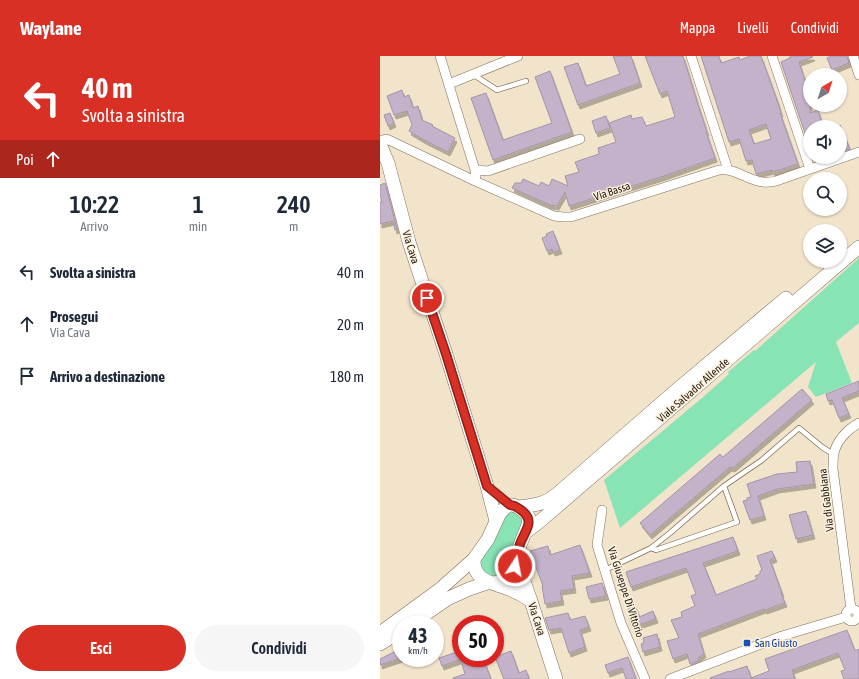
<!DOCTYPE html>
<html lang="it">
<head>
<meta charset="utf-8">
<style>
	body { margin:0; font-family:"Asap Condensed",sans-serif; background:#f6f6f7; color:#1f2937; height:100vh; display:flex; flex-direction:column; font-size:15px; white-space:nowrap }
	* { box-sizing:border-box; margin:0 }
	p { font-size:13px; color:#747a83 }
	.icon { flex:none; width:22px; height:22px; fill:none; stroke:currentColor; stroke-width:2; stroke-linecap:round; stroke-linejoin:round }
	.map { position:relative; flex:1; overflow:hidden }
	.drawer { display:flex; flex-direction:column; background:#fff; width:380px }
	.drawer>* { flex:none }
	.guide { background:#d93025; color:#fff; overflow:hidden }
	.needle { width:26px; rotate:39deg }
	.controls { position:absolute; left:423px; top:12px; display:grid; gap:8px }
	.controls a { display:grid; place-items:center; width:44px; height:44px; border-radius:50%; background:#fff; box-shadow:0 1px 3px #0004; font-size:20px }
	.speed { position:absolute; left:12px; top:559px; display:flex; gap:8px; font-size:20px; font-weight:700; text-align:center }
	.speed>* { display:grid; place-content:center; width:52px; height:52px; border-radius:50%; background:#fff; box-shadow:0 1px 3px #0004; line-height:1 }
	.speed small { font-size:10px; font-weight:400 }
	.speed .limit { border:6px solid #d22; background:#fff; color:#111 }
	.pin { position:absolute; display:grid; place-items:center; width:34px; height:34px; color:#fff; margin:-17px; border:2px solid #fff; border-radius:50%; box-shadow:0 1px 4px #0007 }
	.me { position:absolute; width:44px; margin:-22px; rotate:11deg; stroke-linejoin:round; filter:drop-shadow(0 0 3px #0008) }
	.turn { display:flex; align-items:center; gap:14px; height:84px; padding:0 16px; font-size:18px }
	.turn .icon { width:52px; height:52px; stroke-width:2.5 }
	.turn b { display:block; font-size:28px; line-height:34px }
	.then { display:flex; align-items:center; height:38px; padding:0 16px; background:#0003; gap:8px; font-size:15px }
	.eta { display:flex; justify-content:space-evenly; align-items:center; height:68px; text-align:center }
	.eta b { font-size:24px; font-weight:600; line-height:28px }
	.cta { display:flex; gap:8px; margin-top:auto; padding:8px 16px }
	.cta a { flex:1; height:46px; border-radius:24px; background:#d93025; color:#fff; font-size:16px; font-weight:600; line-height:46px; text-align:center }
	.cta a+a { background:#f6f6f7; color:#1f2937 }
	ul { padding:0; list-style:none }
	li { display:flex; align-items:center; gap:12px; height:52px; padding:0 16px }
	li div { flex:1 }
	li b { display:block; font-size:15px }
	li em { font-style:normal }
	header { display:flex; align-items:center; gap:24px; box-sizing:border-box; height:56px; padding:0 20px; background:#d93025; color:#fff }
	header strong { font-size:19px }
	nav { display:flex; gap:22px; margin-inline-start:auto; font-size:14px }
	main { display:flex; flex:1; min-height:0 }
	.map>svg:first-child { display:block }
</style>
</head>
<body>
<header>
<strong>Waylane</strong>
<nav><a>Mappa</a><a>Livelli</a><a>Condividi</a></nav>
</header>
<main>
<section class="drawer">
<div class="guide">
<div class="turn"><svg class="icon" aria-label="left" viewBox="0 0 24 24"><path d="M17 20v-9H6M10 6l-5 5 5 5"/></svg><div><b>40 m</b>Svolta a sinistra</div></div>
<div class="then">Poi<svg class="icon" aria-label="ahead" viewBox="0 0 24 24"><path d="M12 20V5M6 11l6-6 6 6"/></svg></div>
</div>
<div class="eta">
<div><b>10:22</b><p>Arrivo</p></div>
<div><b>1</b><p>min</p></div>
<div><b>240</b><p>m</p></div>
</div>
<ul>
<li><svg class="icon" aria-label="left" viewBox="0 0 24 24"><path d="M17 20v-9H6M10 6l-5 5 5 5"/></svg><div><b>Svolta a sinistra</b></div><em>40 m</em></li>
<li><svg class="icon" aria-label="ahead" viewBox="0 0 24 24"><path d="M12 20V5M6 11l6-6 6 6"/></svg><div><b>Prosegui</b><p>Via Cava</p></div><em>20 m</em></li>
<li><svg class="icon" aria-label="arrive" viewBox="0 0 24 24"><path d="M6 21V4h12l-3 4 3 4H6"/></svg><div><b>Arrivo a destinazione</b></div><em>180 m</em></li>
</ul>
<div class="cta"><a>Esci</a><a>Condividi</a></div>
</section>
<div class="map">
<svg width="479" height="623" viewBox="0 0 479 623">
	<defs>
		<filter id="shadow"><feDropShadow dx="2" dy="4" stdDeviation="0" flood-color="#0004"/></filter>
	</defs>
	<rect width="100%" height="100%" fill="#f2e4cb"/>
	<path fill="#89e4b5" d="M479,202V267L456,286L472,327L436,341L428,331L436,306L240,472L224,424L322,342L349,318L348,316L374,294L375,295Z
		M131,455H134C139,459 142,462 143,469C140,479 136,489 133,499C132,502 131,508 129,511C119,527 97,519 102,502L111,490L126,460Z"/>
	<path fill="#c3b2c9" stroke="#a494aa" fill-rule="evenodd" filter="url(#shadow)" d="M233,0H251L260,27L198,49L184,11L198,7L206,30L240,18Z
		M265,0H303L319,52L327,76H326L335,102L284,120L189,150L185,136L177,150L170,149L132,132L135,127H141L143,123L159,130L161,126L169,130L172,123L188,130L185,120L199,116L195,106L219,98L218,92L236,86L229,67L251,59L252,63L262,61L266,70L295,61L287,35L280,38Z
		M321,0H339L341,7L359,1L360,4L370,0H381L397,44L401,57H400L418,108L393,116L392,114L376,118L372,104L366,105L359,83L349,86ZM386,68L391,83L374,88L369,74Z
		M410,0H432L433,1L419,6L427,31L430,27V57L438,54L443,71H430V92L401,6L410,2Z
		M451,0H467L469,7L452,14L447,2Z
		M170,15L192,76L113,104L91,42L106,37L123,84L172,67L155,21Z
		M22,34L24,41L29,39L33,52L38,50L42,64L53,69L52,70L75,82L68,96L44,84L29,75L32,69L27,55L14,59L7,40Z
		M10,57L14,67L8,70L4,59Z
		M226,60L230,72L216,77L212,65Z
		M460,69L470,93L460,96Z
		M5,127L17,173L15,174L13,165L0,168V146H2L0,138V129Z
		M173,175L180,194L173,196L172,193L167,195L162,182L167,180L166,178Z
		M479,325V335L462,342L469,358L459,362L452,344L448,345L446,338Z
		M422,333L432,344L353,412L350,411L270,479L260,467L340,398L343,401Z
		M430,405L434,428L397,433L378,440L384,460L370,464L363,445L367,444V442L371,441L367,428L397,418L417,416L416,406Z
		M426,455L433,479L416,483L409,459Z
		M353,481L358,495L323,507L336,539L377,523L375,520L380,518V515L382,514L377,500L392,495L395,502L390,504L402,537H401L405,547L385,554L384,553L318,578L324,598L318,602V605L310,608L307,598L293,603L287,585L299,582L291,564L302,561L301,556L315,550L311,540L316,538L306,512L251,531L246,516Z
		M200,489L210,517L192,520L194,533L180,535L182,545L165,548L162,530H163L150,495L168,490L170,499Z
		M222,527L226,540L209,543L206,531Z
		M256,551L259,561L273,555L276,563L252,571L249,562L251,561L248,553Z
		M188,557L190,564L205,560L209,571L200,574L205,591L189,597L181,572L169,574L165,562Z
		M467,574L475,595L479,593V623H464L461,615L465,614L458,597L412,614L415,623H330V622L349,615V616L367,610L371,622L389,615L385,603Z
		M277,578L280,591L263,596L261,588L264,587L263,582Z
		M81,582V602H103L111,623H73V622L85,618L81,605H80L79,604L62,610L59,602L77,596L73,584Z
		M18,594L21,602L0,609V603Z
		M131,595L139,617L146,614L149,623H124L115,601Z
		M248,601L256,623H246L242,612L228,617L225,609Z"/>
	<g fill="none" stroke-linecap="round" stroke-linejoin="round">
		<defs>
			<path id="lane" d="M94,19L117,34L146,25
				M271,492L276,494L357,466L344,430
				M225,514L271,492L290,477L344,430L382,404L419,372L442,391L453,398"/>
			<path id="street" d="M60,0L95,114L96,120L95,125
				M311,0L348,114
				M392,0L430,113
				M473,0L479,19
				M69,28L138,0
				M0,85L6,83L11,85L95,125L174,160L183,161H191L339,114C355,112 367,124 383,126C387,127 391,126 396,125L479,96
				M95,114L108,115L200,83
				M222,454L217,489L241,567L265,623
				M466 559a6 6 0 1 1 12 0a6 6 0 1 1-12 0Z
				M471,553L453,413C453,408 453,402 454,397C457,384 468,373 479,367
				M290,623L402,580L466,561"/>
			<path id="secondary" d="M0,88L8,107L29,186L66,298L107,430L116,465
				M138,451C154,449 164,449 177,438L293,337L406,242
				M146,476L159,466L479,191
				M94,503C93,524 110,526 126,532C135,535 143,539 151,545
				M136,503L151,545L176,623
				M31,568L69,542L89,533L110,526
				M0,577L59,534L94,503L108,483L120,457L126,451L129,449H133L138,451L147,458L149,462L148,469L140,489L134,515L126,523L121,525L114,527
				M0,588L21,575"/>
		</defs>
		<use href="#lane" stroke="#7d705a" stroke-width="6"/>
		<use href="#street" stroke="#7d705a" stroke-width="10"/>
		<use href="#secondary" stroke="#7d705a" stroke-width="14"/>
		<use href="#lane" stroke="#fff" stroke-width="4.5"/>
		<use href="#street" stroke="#fff" stroke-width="9"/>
		<use href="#secondary" stroke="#fff" stroke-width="13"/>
	</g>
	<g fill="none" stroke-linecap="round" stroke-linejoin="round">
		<defs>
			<path id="route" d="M47,242L66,298L107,430L130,449C134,449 137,451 141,454C156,465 145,474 140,488C138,495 136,502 135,510"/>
		</defs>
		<use href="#route" stroke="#8d1f18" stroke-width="10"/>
		<use href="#route" stroke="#d93025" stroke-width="7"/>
	</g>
	<rect fill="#1a4fb4" stroke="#fdf1dd" stroke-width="1.5" x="363" y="583" width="8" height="8" rx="2"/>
	<g text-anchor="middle" stroke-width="3" stroke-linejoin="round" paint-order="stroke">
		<g font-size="11" fill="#221d14" stroke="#fdf1dd">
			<text transform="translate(232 135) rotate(-18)" y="4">Via Bassa</text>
			<text transform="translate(31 191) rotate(73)" y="4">Via Cava</text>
			<text transform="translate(313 334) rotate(-41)" y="4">Viale Salvador Allende</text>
			<text transform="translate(446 444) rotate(-97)" y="4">Via di Gabbiana</text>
			<text transform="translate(246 536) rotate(72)" y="4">Via Giuseppe Di Vittorio</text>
			<text transform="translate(157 563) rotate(72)" y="4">Via Cava</text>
		</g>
		<g font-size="11" fill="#164399" stroke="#fdf1dd" text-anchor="start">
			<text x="375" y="591">San Giusto</text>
		</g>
	</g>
</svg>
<div class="controls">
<a><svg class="needle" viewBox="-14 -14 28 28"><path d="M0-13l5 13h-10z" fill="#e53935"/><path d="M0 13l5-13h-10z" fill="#747a83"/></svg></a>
<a><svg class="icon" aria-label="sound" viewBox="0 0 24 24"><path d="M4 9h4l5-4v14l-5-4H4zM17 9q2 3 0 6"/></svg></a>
<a><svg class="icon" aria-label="search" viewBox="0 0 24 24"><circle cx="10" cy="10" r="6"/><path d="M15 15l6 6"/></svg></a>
<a><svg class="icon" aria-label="layers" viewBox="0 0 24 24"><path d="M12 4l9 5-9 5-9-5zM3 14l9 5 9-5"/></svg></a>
</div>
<div class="speed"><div>43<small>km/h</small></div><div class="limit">50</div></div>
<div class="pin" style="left:47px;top:242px;background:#d93025"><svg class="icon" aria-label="arrive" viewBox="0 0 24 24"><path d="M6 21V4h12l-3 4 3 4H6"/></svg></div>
<svg class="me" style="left:135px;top:510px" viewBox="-20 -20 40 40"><circle r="17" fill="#d93025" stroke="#fff" stroke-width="3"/><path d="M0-11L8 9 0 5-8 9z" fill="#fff"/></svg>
</div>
</main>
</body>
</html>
